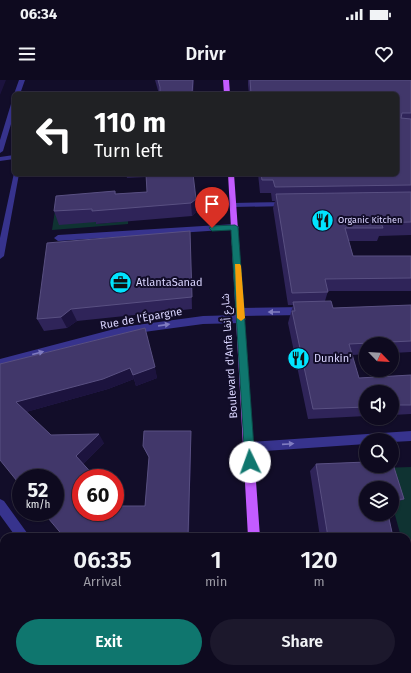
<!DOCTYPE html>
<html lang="en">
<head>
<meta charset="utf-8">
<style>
	body { margin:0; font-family:"Fira Sans","Noto Sans Arabic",sans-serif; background:#1c182c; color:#f1f3f6; height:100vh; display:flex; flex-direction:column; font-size:15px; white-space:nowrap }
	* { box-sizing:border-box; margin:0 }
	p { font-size:13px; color:#9b9aa4 }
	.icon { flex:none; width:22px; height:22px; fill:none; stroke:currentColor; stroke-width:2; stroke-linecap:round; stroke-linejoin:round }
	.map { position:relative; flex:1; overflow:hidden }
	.sheet { position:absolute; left:0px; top:453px; width:411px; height:140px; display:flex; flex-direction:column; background:#0e0a1f; border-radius:12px 12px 0 0; box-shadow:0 1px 3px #0004,0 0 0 1px #2e2b3d }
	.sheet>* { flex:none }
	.top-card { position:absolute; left:12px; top:12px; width:387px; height:84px; border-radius:6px; box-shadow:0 1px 3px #0004,0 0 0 1px #2e2b3d; background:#202124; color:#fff; overflow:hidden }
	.needle { width:26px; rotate:115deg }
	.controls { position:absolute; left:359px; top:257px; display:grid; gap:8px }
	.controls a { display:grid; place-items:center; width:40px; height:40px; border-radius:50%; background:#0e0a1f; box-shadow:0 1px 3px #0004,0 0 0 1px #2e2b3d; font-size:20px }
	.speed { position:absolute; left:12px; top:389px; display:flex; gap:8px; font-size:20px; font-weight:700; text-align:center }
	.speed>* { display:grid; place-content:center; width:52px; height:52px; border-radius:50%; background:#0e0a1f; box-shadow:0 1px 3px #0004,0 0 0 1px #2e2b3d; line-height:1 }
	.speed small { font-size:10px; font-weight:400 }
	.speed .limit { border:6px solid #d22; background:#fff; color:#111 }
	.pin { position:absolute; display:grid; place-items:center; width:34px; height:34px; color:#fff; margin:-41px -17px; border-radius:50% 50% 50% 0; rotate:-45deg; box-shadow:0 0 4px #0007 }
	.pin .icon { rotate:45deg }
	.me { position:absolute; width:44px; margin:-22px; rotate:357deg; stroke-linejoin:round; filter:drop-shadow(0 0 3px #0008) }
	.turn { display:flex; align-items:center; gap:14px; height:84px; padding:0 16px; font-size:18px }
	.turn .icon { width:52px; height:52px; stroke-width:2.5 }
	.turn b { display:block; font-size:28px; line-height:34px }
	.eta { display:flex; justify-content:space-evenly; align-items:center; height:68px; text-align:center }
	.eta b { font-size:24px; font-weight:600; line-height:28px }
	.cta { display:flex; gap:8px; margin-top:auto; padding:8px 16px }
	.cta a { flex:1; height:46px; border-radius:24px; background:#0f766e; color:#fff; font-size:16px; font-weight:600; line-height:46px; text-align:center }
	.cta a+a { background:#1c182c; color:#f1f3f6 }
	.status { display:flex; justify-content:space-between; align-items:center; height:28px; padding:0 20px; background:#0e0a1f; direction:ltr }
	.status svg { height:11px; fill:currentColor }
	header { display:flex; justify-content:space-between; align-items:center; height:52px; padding:0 16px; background:#0e0a1f; font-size:18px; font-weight:600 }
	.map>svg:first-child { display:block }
</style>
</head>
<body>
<div class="status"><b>06:34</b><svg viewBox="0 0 49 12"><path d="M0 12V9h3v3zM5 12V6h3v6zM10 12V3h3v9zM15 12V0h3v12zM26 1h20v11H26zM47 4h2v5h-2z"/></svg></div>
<header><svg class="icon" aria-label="menu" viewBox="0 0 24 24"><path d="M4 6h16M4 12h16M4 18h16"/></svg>Drivr<svg class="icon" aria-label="heart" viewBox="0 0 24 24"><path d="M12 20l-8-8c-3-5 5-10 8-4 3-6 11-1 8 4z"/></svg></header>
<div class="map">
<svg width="411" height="593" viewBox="0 0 411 593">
	<rect width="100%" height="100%" fill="#120d29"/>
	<path fill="#0f3332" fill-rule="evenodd" d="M128,119V144L52,150L56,124ZM118,125V142L96,144Z
		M411,387V483H409L407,457H401L392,424V408L382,388Z"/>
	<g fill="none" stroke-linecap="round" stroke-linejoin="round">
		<path fill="#37338d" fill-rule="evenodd" d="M14,93V94H19L4,176L0,179V158Z"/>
		<path fill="#37338d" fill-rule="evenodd" d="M19,0H25L20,14H14Z
			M14,22V34L3,71L0,73V60L11,24Z
			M14,75V79L0,81V77Z
			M287,122L291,124L290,126L233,127L229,125L233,123Z
			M235,144L239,147L238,149L58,161L54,158L58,155Z
			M303,227L308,231L303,235L241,236L246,239L241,243L203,244L122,255L0,287V279L122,247L203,236L240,235L235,232L240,228Z
			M411,351V361L392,362V360H366V364L249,372L245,371L243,367L245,363L249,362Z
			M0,419L4,421L30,457H16L0,435Z
			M4,516V530L0,532V518Z
			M115,589H131L132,593H116Z"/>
		<path fill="#c35cff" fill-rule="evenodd" d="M223,0H229L230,14H224Z
			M228,94H234L260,457H248Z
			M256,589H270V593H256Z"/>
	</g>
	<path fill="#2f2459" d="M155,0H194L193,14H159Z
		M248,0H411V155L379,156L377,161H349L353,176H411V211H328L325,221L333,228L411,225V272L392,273V264H366V274L352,275L359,298L411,295V334L392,335V312H366V336L308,339L288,243L293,225H288L273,128L275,121H272L271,113H260L258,94H397V14H249L248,5Z
		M126,94H193L196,132L192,136L96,144V142L59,145L54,131L115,111L116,114L147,112V97L127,98Z
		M190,151L192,229L77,241L67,248L44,251L37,239Z
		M145,248L157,298L136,306L134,299L108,309L26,332L51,355L104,363L83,384L121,426H145L149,378L143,366L191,351V360L189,457H64L0,284Z
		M392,381L404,419L392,425V408H366V434H388L393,457H320L310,391L316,384L366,382V386H392Z
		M347,589H407L411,593H351Z"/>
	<path fill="#1c133e" d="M0,0H6L0,15Z
		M193,0H194L193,14H192Z
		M196,119V132L192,136L191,123Z
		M71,229L77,241L67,248L61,237Z
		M155,287L157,298L136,306L133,295Z
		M130,288L134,299L108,309L26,332L16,322Z
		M191,351V360L189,457H188Z
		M99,354L104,363L83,384L76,376Z
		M76,589H88L89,590L86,593H79Z"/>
	<path fill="#41376a" stroke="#595082" d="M158,0H193L192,14H160V7Z
		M250,0H411V33H402L401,38L411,39V105L275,107L273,100H262L261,94H397V14H251Z
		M146,94H193L196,119L191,123L92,131V129L54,131L56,116L115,111V114L147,112Z
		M411,112V142L381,143L383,148H345L353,176H411V198L325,199L328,212L292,213L276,114Z
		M190,151L192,217L71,229L61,237L37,239L47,163Z
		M331,221L333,228L411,225V261L349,264L359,298L411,295V325H392V312H366V327L313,329L292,231H295L293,222Z
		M145,248L155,287L133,295L130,288L103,299L16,322L51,355L99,354L76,376L96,398H81V432H115V419L121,426H145L149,377L143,366L144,351H191L188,457H64L43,432H55V398H21V406L0,380V284Z
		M392,381L404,419L392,420V408H366V434H388L393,457H328L316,384L366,382V386H392Z
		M407,513L411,529V593H356L352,589H407Z
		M4,545V589H76L79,593H0V547Z"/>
	<defs><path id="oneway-solid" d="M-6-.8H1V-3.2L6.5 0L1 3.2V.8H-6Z"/></defs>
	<g fill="#807cc0">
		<use href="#oneway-solid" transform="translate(274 232) rotate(180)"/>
		<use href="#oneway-solid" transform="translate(164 245) rotate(-8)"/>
		<use href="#oneway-solid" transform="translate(38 273) rotate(-15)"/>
		<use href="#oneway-solid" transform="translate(288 364) rotate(-4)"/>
	</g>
	<path fill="#0f766e" stroke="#0a4d48" d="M235,145L238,147L255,382L253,385L250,387L246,385L245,382L231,150L212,151L209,148L212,146Z"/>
	<path fill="#f59e0b" d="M235,184H240L241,186L245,238L241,241L237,238Z"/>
	<defs>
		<symbol id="restaurant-disc" viewBox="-11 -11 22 22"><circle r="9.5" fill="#01e4ff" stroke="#120d29"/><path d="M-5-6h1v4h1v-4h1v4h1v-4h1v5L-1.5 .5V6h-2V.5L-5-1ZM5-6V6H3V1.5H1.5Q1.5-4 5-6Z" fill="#111"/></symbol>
		<symbol id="office-disc" viewBox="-11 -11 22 22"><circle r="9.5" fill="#01e4ff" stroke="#120d29"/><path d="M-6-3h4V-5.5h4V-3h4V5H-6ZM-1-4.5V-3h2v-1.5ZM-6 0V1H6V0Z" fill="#111"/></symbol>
	</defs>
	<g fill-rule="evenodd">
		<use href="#restaurant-disc" x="310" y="128" width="25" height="25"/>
		<use href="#office-disc" x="108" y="190" width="25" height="25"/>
		<use href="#restaurant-disc" x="286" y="266" width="25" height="25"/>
	</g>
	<g text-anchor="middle" stroke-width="4" stroke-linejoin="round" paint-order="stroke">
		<g font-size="9" fill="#dad5ff" stroke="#120d29" text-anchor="start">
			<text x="338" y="143">Organic Kitchen</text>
		</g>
		<g font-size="11" fill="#dad5ff" stroke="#120d29" text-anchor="start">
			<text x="136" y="206">AtlantaSanad</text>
			<text x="314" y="282">Dunkin'</text>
		</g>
		<g font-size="11" fill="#dad5ff" stroke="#120d29">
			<text transform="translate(141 238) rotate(-10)" y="4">Rue de l'Épargne</text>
			<text transform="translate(229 276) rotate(-94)" y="4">Boulevard d'Anfa شارع أنفا</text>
		</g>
	</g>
</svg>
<div class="controls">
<a><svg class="needle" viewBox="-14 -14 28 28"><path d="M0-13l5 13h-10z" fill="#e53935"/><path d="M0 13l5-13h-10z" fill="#9b9aa4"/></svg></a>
<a><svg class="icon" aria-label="sound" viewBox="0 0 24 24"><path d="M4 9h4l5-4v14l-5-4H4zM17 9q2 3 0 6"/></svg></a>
<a><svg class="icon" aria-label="search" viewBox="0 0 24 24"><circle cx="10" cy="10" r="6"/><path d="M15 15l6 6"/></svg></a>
<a><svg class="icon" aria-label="layers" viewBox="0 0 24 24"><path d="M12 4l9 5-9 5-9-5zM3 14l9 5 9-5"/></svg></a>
</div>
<div class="speed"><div>52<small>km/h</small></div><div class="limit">60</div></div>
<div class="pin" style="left:212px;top:148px;background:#d93025"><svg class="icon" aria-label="arrive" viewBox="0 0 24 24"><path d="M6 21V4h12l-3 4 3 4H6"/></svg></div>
<svg class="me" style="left:250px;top:382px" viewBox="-20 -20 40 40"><circle r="19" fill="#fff"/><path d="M0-13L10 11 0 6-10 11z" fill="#0f766e"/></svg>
<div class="top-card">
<div class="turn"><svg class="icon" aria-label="left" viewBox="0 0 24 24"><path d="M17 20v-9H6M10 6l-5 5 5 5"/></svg><div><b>110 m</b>Turn left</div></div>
</div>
<section class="sheet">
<div class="eta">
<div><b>06:35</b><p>Arrival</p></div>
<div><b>1</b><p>min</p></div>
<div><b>120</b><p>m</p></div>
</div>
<div class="cta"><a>Exit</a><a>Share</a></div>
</section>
</div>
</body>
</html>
